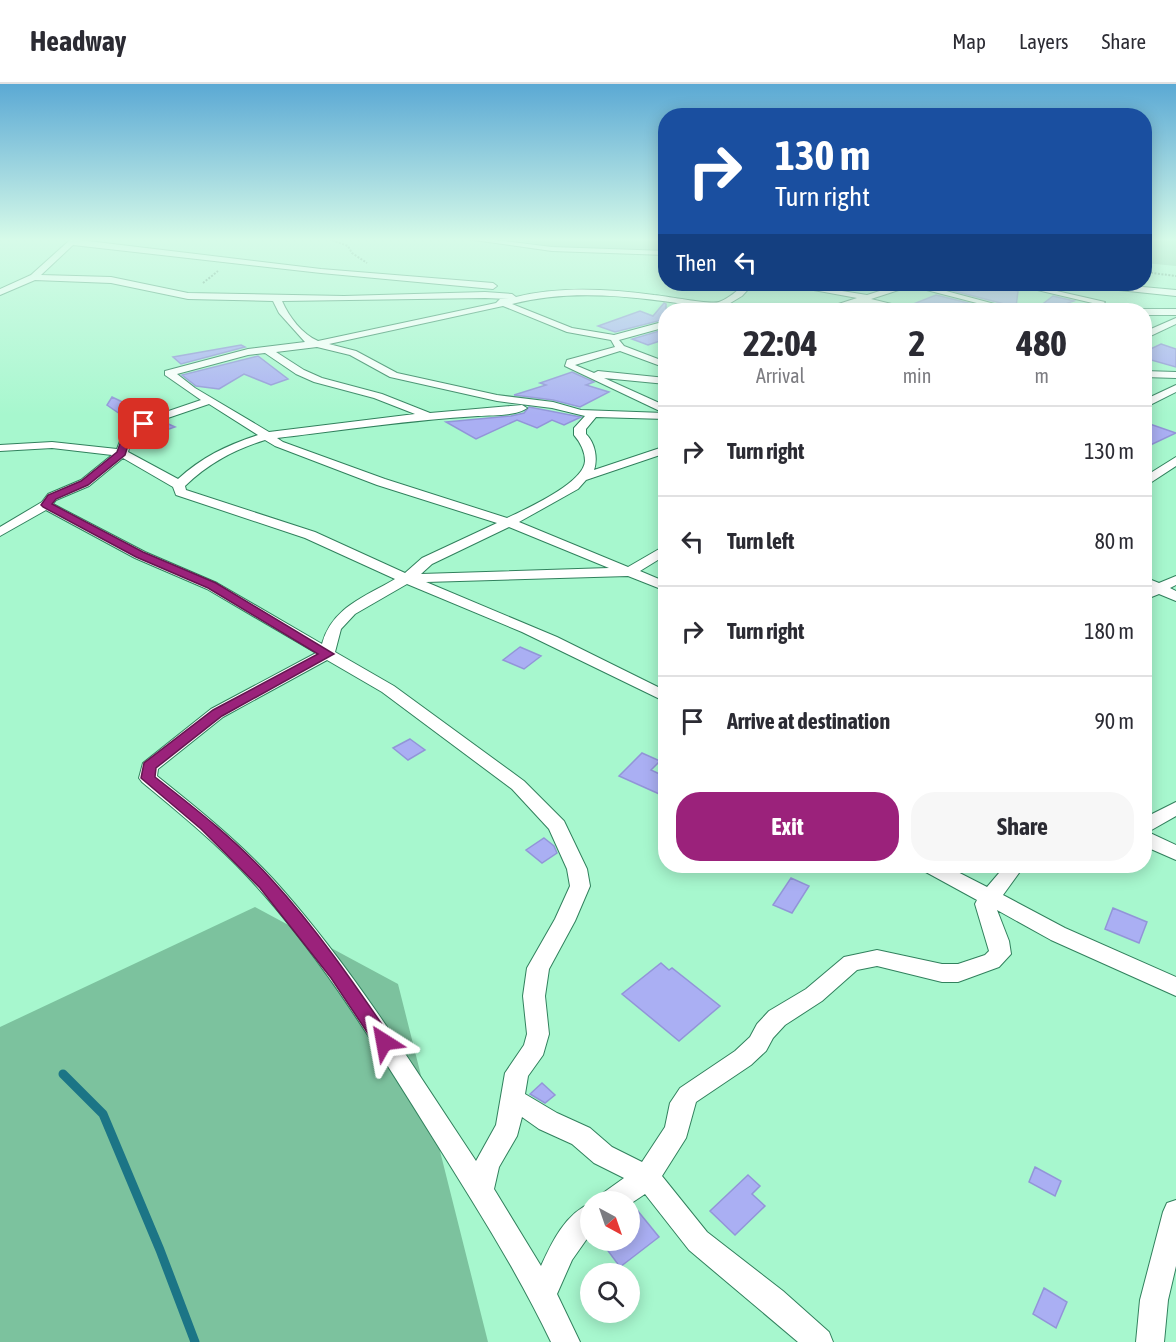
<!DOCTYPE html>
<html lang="en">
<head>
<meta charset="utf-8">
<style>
	body { margin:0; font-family:"Asap Condensed",sans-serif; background:#f7f7f7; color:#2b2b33; height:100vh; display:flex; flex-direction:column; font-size:22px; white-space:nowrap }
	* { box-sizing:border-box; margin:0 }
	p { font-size:20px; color:#7c7c81 }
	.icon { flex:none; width:33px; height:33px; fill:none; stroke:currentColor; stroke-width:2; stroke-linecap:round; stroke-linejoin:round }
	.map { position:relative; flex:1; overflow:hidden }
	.panel { position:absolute; left:658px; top:219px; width:494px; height:570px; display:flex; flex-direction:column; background:#fff; border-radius:24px; box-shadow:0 3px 15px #0003 }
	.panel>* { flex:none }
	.hud { position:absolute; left:658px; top:24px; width:494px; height:183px; border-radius:24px; box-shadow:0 3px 15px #0003; background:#1a4fa0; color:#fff; overflow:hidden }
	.needle { width:39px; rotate:140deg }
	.buttons { position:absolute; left:580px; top:1107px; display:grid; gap:12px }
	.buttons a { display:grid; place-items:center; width:60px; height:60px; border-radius:50%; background:#fff; box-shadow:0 3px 15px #0003; font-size:30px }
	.pin { position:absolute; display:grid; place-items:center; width:51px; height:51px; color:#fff; margin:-26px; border-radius:12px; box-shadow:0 3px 9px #0006 }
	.me { position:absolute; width:66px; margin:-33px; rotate:326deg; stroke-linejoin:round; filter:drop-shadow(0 0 4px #0008) }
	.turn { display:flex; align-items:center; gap:21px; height:126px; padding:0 18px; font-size:27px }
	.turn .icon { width:78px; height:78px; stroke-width:2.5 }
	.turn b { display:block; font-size:42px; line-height:51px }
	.then { display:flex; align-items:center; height:57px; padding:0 18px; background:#0003; gap:12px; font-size:22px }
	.eta { display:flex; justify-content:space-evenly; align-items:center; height:102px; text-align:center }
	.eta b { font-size:36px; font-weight:700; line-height:42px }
	.button { display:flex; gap:12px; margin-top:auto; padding:12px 18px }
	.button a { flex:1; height:69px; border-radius:24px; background:#9b227b; color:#fff; font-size:24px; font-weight:700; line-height:69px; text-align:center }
	.button a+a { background:#f7f7f7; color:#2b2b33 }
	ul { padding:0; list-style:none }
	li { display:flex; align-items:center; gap:18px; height:90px; padding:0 18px; border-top:2px solid #e1e1e2 }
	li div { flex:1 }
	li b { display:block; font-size:22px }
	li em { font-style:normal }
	header { display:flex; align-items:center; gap:36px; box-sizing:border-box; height:84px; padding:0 30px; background:#fff; border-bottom:2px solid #e1e1e2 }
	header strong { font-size:28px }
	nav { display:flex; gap:33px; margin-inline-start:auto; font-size:21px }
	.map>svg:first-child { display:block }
</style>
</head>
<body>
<header>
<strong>Headway</strong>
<nav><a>Map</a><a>Layers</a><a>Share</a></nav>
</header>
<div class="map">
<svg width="1176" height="1258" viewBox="0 0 1176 1258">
	<rect width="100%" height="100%" fill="#a7f7ce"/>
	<path fill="#7cc29e" d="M510,155H666V171L566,165Z
		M1145,155H1176V182L1145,179Z
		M255,823L398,900L488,1258H0V943Z"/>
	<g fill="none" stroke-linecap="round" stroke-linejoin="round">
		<path stroke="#1c7586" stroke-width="9" d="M63,990L103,1030L160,1166L195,1258"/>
	</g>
	<path fill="#aaaff3" stroke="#9295d8" stroke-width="1.5" d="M996,201L1018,207L1016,223L950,206L960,202L978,207Z
		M936,211L997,226H911L908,222Z
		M1053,212L1074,217L1048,226H1035Z
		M664,219L666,220V235L615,248L598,242L640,227L653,232Z
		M666,245V255L648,261L632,255Z
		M1161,260L1176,265V283L1144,274V268Z
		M241,261L245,263L181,280L173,273Z
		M258,272L288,295L271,301L244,290L219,305L196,302L182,291Z
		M572,288L594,298L586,301L609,308L580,323L553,316L514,311L546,301L540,299Z
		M112,313L150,331L133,339L107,321Z
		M529,323L581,333L564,341L552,336L537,344L517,336L476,355L446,338L511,332L524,329Z
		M164,338L175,343L152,351L145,347Z
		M1144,338L1176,349L1144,364Z
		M520,563L541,572L524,585L503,576Z
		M410,655L425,666L408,676L393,664Z
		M642,669L660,677L651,686L666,693V713L619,692Z
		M544,754L554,762L557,769L542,779L526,766Z
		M791,794L809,802L792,829L773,821Z
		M1113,824L1147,838L1139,859L1105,845Z
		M661,879L669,886L672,884L720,922L679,957L622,910Z
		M542,999L555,1011L545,1019L530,1010Z
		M1035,1083L1061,1097L1055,1112L1029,1098Z
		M748,1091L760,1102L752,1110L765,1122L735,1151L710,1127Z
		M633,1121L659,1153L620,1183L600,1156H630V1122Z
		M1044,1204L1067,1218L1056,1244L1033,1230Z"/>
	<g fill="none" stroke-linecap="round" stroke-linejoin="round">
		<defs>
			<path id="minor" d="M71,155L321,185L493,199L497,202L493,205L321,189L73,161L41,191L111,193L188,209L344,212L485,208L512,210L516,213C560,202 609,205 654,211C667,212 710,221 719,218C728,215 738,206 745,200H753L742,212L727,221L747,224L748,226H711V224C646,214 576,203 512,220L572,244L614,251L666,237V243L619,256L624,262L666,278V284L620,267L575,281L594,289L598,287L666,294V300L604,294L666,322V335L596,333L586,345V350C595,359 598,374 594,386L666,362V369L586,396L578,405L519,438L628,483L666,461V471L640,487L666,498V507L628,492L426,498L557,553L666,607V618L522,548L407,500L355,530L341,545L335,568L394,602L524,697L564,737L587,785L590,802L575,837L549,885L545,912L549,950L543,971L528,992L525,1010L557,1029L590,1044L612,1063L642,1078L665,1043L670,1019L680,1004L735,967L750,953L757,940L769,927L806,905L844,873L877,866L942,880H958L985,871L989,867L975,820L977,816L924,787L922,782H946L987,803L1005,782H1024L1003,811L1065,844L1176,893V912L1051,856L997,826L1009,857L1011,870L999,883L958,898H942L877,882L857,886L822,917L785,941L773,954L766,967L751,981L696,1018L686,1054L662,1092L707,1148L783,1207L829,1248L833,1258H798L689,1166L645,1110L630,1120V1118H599L603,1109L624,1094L594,1079L572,1060L539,1045L522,1033L517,1052L499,1083L494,1105L541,1182C552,1158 565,1130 591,1119V1149L572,1176L557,1210L580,1258H551C517,1187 475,1121 433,1054C376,963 320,870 247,792C215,758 178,728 142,698L139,694L143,679L211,625L316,569L207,505L135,474L46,426L0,452V443L42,418L48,410L81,396L112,371L52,364L0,367V361L52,358L117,365L124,346L151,333L201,316L165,291V287L248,265L305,258L279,229L273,217L188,215L111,199L35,196L0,211V205L31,191ZM485,214L509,215H500L496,219L318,257C302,250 289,233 282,217ZM503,222L567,248L611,256L615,263L567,276L565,282L664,329L581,326L553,318L497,311L397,289L356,267L329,260ZM317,263L350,271L390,293L497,317L552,324L585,332L574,344V351C580,358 585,367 585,377C584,399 526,425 507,434L385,395L283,358L277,354C344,346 411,336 478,332C492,331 517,332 527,324L522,321L430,329L382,310L322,294L304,286L276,268ZM265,269L296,290L314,298L374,314L415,330L269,348L195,304L177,290L248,271ZM209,320L258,351C227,361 202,373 178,395L128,368L133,350L159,337ZM265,356L275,362L377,401L497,439L422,474L405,489L315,448L186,406L185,402C209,379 234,366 265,356ZM123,374L173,403L176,411L305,454L395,495C365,513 332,523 322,560L217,499L145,468L53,420L56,416L89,402ZM509,443L609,484L421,490L432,480ZM327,576L382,608L512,705L549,745L567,785L570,802L555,835L527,884L523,912L527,950L524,961L505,989L496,1041L476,1077C412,981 351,881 273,795C238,757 197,724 157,692L158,685L223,633Z
				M467,155H487L552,163L666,167V171L552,167Z
				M781,200H798L867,211L902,200H920L1017,226H1004L911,202L871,215L908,224L909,226C893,226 878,219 862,219C850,219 838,226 825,226L826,224L857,214Z
				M1012,200H1026L1105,218L1101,221Z
				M1086,200H1110L1176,206V212L1090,203Z
				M1144,225H1176V231H1144V226H1141Z
				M1176,234V240L1144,255V248Z
				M1144,287L1176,288V294L1144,293Z
				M1176,301V308L1144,324V316Z
				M1176,373V382L1144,403V393Z
				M1176,492V501L1170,504L1176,507V517L1159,510L1144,516V506L1148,504L1144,503V493L1159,499Z
				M1176,718V732L1148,748L1176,761V776L1144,762V734Z
				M1176,1116V1182L1168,1216L1164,1258H1136L1140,1216L1163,1128L1167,1119Z"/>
		</defs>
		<use href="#minor" stroke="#31815d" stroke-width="2"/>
		<path stroke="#558e72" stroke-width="2" stroke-dasharray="2 1.5" stroke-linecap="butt" d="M329,155L348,162L352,169L367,179
			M1144,188L1176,192
			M203,199L218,187"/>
		<use href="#minor" fill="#fff" fill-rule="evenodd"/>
	</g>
	<linearGradient id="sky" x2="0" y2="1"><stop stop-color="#5ba9d4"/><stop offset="0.47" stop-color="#d7fbe9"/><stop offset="1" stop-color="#d7fbe9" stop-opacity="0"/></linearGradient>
	<rect width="1176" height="331" fill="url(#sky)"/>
	<path fill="#9b227b" stroke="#651650" stroke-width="1.5" d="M141,338L149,340L132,349L125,371L88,401L56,415L52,420L143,468L216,499L334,570L222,632L156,684L155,693C196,725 237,757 272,796C316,844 353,898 390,952L393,958L390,963L384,966L377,963L331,894L260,804L201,745L141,694L144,679L213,626L318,570L208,504L136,473L43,423L41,421L48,411L81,397L117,368L125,346Z"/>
</svg>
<div class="buttons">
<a><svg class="needle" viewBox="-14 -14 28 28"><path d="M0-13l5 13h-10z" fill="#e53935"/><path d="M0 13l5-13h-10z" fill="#7c7c81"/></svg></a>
<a><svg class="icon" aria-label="search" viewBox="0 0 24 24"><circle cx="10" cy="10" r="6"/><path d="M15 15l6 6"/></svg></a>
</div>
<div class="pin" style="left:144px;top:340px;background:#d93025"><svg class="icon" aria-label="arrive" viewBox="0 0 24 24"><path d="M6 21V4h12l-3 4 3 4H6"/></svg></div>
<svg class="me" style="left:384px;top:958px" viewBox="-20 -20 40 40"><path d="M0-17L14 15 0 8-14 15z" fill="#9b227b" stroke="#fff" stroke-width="4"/></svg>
<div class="hud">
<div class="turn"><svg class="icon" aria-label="right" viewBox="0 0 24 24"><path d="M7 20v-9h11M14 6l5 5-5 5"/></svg><div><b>130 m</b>Turn right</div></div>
<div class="then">Then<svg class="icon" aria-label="left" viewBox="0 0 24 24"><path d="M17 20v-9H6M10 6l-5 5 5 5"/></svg></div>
</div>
<section class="panel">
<div class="eta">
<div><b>22:04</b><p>Arrival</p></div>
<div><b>2</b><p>min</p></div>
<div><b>480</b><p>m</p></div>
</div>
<ul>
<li><svg class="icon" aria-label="right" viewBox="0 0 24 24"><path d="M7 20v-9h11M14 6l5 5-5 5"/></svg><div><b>Turn right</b></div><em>130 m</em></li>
<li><svg class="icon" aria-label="left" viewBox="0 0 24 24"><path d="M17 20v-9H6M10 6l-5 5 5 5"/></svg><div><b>Turn left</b></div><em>80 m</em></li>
<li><svg class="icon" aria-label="right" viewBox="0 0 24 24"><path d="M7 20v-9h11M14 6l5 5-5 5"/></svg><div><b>Turn right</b></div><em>180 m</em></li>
<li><svg class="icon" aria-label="arrive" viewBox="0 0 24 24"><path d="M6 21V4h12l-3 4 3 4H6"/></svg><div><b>Arrive at destination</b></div><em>90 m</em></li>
</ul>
<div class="button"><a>Exit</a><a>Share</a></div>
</section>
</div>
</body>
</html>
